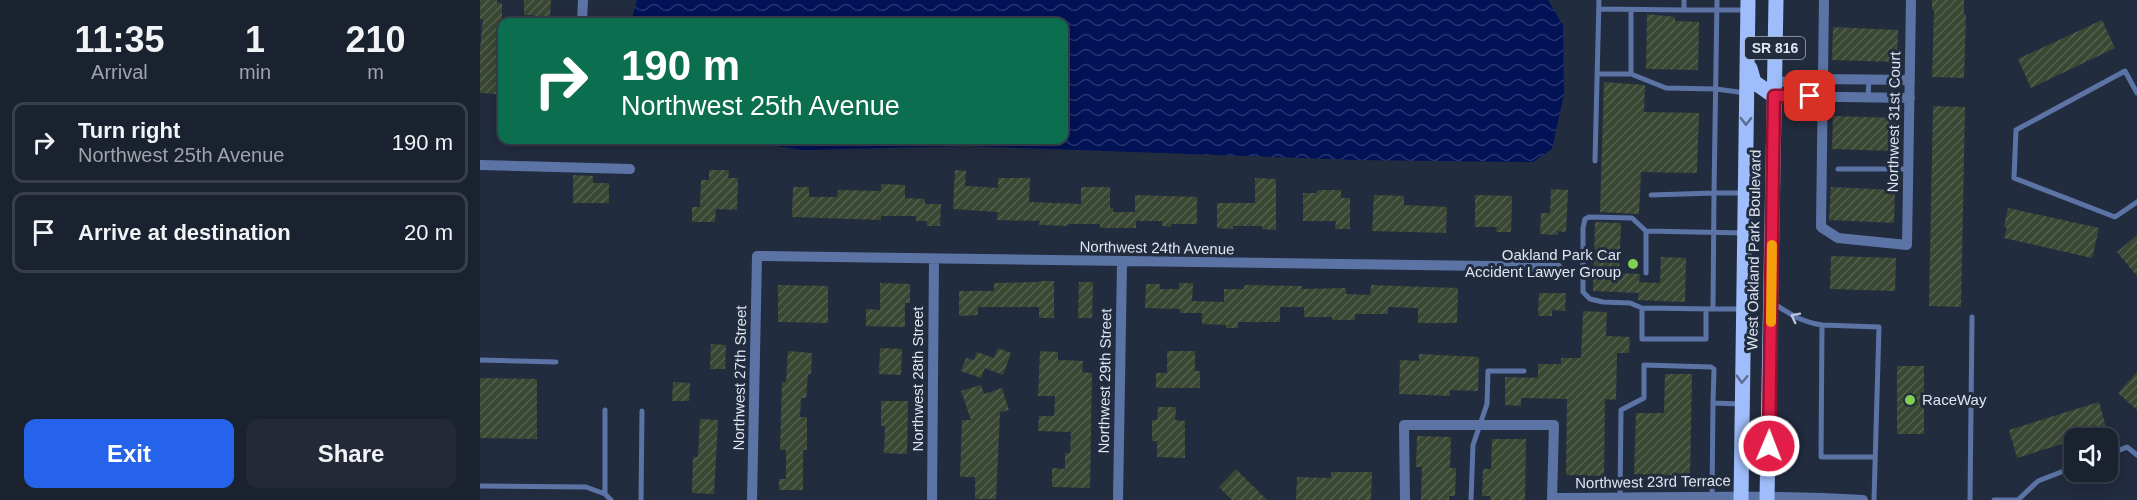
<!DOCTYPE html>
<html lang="en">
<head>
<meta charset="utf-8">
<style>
	body { margin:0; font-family:Helvetica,sans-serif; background:#232937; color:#f1f3f6; height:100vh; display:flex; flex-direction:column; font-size:22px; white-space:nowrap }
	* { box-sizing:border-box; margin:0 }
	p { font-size:20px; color:#9fa3aa }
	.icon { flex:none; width:33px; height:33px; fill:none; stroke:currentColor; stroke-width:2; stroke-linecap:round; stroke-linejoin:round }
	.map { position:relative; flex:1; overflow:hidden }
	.sheet { display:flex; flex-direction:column; background:#1a212f; width:480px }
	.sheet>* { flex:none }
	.top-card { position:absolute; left:18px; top:18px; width:570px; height:126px; border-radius:12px; box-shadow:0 3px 15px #0003,0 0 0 2px #383e4b; background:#0b6e4f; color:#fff; overflow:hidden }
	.controls { position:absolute; left:1584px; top:428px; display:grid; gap:12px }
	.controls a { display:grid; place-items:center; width:54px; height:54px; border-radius:12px; background:#1a212f; box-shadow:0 3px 15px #0003,0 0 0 2px #383e4b; font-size:30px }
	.pin { position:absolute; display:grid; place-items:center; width:51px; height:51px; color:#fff; margin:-26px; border-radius:12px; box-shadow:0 3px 9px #0006 }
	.me { position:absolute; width:66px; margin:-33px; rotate:1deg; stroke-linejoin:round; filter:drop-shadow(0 0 4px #0008) }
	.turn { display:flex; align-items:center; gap:21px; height:126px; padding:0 24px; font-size:27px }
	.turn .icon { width:78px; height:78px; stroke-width:2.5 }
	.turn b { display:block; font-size:42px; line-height:51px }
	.eta { display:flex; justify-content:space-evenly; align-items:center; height:102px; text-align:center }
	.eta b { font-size:36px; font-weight:600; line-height:42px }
	.action { display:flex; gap:12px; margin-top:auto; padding:12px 24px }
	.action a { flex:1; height:69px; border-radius:12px; background:#2563eb; color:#fff; font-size:24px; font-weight:600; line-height:69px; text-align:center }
	.action a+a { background:#232937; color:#f1f3f6 }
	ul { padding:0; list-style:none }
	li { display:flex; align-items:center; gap:18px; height:81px; margin:0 12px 9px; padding:0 12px; border:3px solid #383e4b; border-radius:12px }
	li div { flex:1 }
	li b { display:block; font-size:22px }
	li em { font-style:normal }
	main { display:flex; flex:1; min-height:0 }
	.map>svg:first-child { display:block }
</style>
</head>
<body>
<main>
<section class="sheet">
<div class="eta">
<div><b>11:35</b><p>Arrival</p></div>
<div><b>1</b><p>min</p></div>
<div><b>210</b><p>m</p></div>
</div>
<ul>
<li><svg class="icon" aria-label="right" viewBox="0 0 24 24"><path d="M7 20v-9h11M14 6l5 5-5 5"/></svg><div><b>Turn right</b><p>Northwest 25th Avenue</p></div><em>190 m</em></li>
<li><svg class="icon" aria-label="arrive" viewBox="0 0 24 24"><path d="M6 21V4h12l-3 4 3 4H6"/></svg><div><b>Arrive at destination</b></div><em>20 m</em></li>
</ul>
<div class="action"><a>Exit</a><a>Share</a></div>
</section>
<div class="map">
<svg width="1657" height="500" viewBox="0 0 1657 500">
	<defs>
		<pattern id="water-waves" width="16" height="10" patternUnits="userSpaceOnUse" patternTransform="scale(1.5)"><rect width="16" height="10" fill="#011256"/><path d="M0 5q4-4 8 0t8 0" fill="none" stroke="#26346f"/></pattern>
		<pattern id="building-hatch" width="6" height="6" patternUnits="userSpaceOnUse" patternTransform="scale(1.5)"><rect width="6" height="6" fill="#3a4733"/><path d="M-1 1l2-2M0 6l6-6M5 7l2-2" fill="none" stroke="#566151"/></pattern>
	</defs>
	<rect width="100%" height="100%" fill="#222c3f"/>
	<path fill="url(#water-waves)" d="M157,0H1068L1083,25L1084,94L1072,149L1053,162L874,160L486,146L323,150L256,140H584V22H151Z"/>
	<path fill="url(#building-hatch)" d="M0,0H17V3H22V84H16V94L0,93V50L3,19H0Z
		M44,0H71L70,21H53V15H44Z
		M1452,0H1484V14H1486L1484,78L1452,77L1454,10H1452Z
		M1167,14L1195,17V21L1219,22L1218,70L1166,69Z
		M1622,20L1635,48L1551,88L1538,59Z
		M1353,27L1418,30L1417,62L1352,60Z
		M1124,82L1165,85L1164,112L1219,113L1217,173L1161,172L1159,214L1120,212Z
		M1453,106L1485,107L1481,307L1449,306Z
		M1353,116L1418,118L1417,151L1352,149Z
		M229,170H249L248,178H258L257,210L236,209L235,222H212V207H220L221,180H229Z
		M475,170L486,171L485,186L518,188V178H550L549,202L601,204V187H630V208H633V212H655V195L717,197V224H691V227L682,226V221H656V228H620V224H588V226L559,225L560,221L517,220L518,212L473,209Z
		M93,175L113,176V183H129V203H93Z
		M775,178L796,179V230L782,229V226H753V229L737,228V203H775Z
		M401,184L425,185V198L445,199V204H461L460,226H447V221H436V216H401V220L312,217L313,187H329V197H357L358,190L401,191Z
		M1351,187L1415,190L1414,223L1349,220Z
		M1071,189L1088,190L1086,232L1078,231V235L1060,234L1061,213H1070Z
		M837,190H861V198H870V229H855L856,221H823V193H837Z
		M894,195L924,196V205L967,207L966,233L892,231Z
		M995,195L1032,196L1031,232H1016L1017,227H995Z
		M1528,208L1619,228L1612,258L1524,238L1527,228L1524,227Z
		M1115,222L1141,223L1139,273L1160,274L1159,282L1180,283L1181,257L1206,258L1205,302L1158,300L1159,293L1113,291Z
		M1657,235V276L1637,252Z
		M1351,256L1416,258L1415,291L1350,289Z
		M559,281H574V318H559V307H498V315L479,316V291H514V283L559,282Z
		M599,282H613L612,318H598Z
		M400,283L430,284V303H425V327L386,326V309L400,310Z
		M699,283H713L712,301L744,302V289H764V285L822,286V289L866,288V294L890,295L891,285L978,288L977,323H938V308L908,307V314H875V320H852V317H824V307H800V322H758V328H746V325L722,324V313H700V309L665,308L666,284H680V289H699Z
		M298,285L348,286V323L298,322Z
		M1059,293H1086L1085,311L1072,310V316H1058Z
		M1103,311L1127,312L1126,336L1150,337L1149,353H1137L1136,400L1125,399L1124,476L1086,475L1087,399L1041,398V406L1025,405V377L1058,378V364H1081V358H1101Z
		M231,344L246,345L245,369H230Z
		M400,348L422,349L421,375L399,374Z
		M518,348L531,353L523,375L505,368L501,378L481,371L486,358L494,360L497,352L514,358Z
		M308,351L332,353L331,374H328L326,398H321L320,417H327V450H323V490H299V479H306V450H300L302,382H306Z
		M560,351L578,352V360L603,361L602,372L612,373L610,488L572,487V468L585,469V453H590L591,432L558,431L559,416H574L575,396H558Z
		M687,351H715V371H720V388H676V373H687Z
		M939,354L999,357L998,391L970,390V396L919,394L920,360L939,361Z
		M1417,366H1444V434H1417Z
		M1657,372V410L1638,393Z
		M1185,374H1212L1210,476L1154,474L1156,413H1184Z
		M0,378L57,379V439L0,438Z
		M193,382L210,383L209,401H192Z
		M501,385L504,394L522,388L529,410L520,412L516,499H495V477H480L482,420H491L481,391Z
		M401,401H428L427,454L404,453L405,426H401Z
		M1619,402L1627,431L1603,438H1594V440L1537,458L1529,430Z
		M678,407H696L695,420L705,421V458L677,457V441H672V420H677Z
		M220,419L238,420L234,494L212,493L213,457H218Z
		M937,436L971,437L970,468H976L975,496H969V500H941L942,467H936Z
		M1012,439H1046L1045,500H1010V496H1002L1003,469H1011Z
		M756,469L787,500H752L739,487Z
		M851,472H892L891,500H816L817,477L851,478Z"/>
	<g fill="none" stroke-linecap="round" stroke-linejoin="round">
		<path stroke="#5c74a5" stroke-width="5" d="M1204,0V10H1267
			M1119,9L1204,10
			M1151,10V74
			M1118,74H1151L1186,88L1236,89L1266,93
			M1657,93L1645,71L1536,130L1534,178L1635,217L1657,202
			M1388,98L1389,79
			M1115,161L1119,0
			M1358,169H1429
			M1171,195L1234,193L1237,0
			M1166,231L1152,218L1109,217L1105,219L1103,228V292L1110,299L1123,302L1150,303L1162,308L1233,309
			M1166,273V231L1264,233
			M1293,303C1309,314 1322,322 1342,325
			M1162,308V339H1226V309
			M1263,309H1233L1234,193H1264
			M0,360L76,362
			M125,410V494L131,500
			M1628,455L1647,447L1657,455
			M0,486L106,487L125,494
			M1140,498L1141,410L1164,398V365L1231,367L1234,369L1233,403
			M1232,499L1233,403L1260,404
			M1539,499L1558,481L1594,467
			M161,500L162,411
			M991,500L993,445L1007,404L1008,371H1044
			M1394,500L1399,327L1342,325L1341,457H1395
			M1490,500L1492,317
			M1514,500H1539"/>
		<path stroke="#5c74a5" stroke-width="10" d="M1344,0L1341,227L1358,238L1427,245L1431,0
			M102,22L103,0
			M1295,80L1309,83L1329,84L1343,79L1430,80
			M1294,96L1430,98
			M0,165L150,169
			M1072,498C1176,498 1279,494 1383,500
			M272,500L277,256L1077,267
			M452,500L454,259
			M638,500L642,263
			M925,500L924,425H1074L1072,500"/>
		<path stroke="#9fbdfa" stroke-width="15" d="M1270,68L1274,82L1294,96
			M1261,500L1268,0
			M1287,500L1296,0"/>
	</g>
	<defs><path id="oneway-chevron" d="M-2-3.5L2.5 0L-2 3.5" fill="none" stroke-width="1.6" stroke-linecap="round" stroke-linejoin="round" transform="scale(1.5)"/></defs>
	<g stroke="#5a6d93">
		<use href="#oneway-chevron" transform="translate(1266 121) rotate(91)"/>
		<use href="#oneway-chevron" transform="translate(1262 379) rotate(92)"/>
	</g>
	<use stroke="#b7c3da" href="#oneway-chevron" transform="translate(1315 317) rotate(-153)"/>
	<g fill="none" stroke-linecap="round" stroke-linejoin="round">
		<defs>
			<path id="route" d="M1289,446L1294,96H1330"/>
		</defs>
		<use href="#route" stroke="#92132f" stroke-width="15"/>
		<use href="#route" stroke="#e11d48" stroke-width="10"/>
		<path stroke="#f59e0b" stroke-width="10" d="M1291,322L1292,245"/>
	</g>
	<g fill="#7fd052" stroke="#222c3f" stroke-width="2">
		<circle cx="1153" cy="264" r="6"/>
		<circle cx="1430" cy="400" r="6"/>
	</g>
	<g text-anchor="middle" stroke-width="6" stroke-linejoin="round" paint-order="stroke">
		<rect fill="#222c3f" stroke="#a6aebc" stroke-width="1.5" x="1265" y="37" width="60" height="22" rx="4.5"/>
		<g font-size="14" font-weight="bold" fill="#dee5f1">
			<text x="1295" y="53">SR 816</text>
		</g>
		<g font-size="15" fill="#dee5f1" stroke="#222c3f">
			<text transform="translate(1414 122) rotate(-89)" y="5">Northwest 31st Court</text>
			<text transform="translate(677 248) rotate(1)" y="5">Northwest 24th Avenue</text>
			<text transform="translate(1274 250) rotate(-89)" y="5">West Oakland Park Boulevard</text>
			<text transform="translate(260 378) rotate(-89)" y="5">Northwest 27th Street</text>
			<text transform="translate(438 379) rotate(-90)" y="5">Northwest 28th Street</text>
			<text transform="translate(625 381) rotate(-89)" y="5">Northwest 29th Street</text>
			<text transform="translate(1173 482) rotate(-1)" y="5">Northwest 23rd Terrace</text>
		</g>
		<g font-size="15" fill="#dee5f1" stroke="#222c3f" text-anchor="end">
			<text x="1141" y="260">Oakland Park Car<tspan x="1141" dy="17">Accident Lawyer Group</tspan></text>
			<text x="1442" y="405" text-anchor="start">RaceWay</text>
		</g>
	</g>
</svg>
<div class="controls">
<a><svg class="icon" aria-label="sound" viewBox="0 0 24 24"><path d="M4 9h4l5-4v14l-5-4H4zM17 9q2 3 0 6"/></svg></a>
</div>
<div class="pin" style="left:1330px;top:96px;background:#d93025"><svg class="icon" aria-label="arrive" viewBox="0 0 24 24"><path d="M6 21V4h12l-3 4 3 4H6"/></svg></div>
<svg class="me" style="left:1289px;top:446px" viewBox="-20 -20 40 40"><circle r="17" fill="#e11d48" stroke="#fff" stroke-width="3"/><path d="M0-11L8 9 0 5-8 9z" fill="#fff"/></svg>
<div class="top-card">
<div class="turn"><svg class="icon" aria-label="right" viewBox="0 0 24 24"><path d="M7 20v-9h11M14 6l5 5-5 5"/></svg><div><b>190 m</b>Northwest 25th Avenue</div></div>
</div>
</div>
</main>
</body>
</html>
